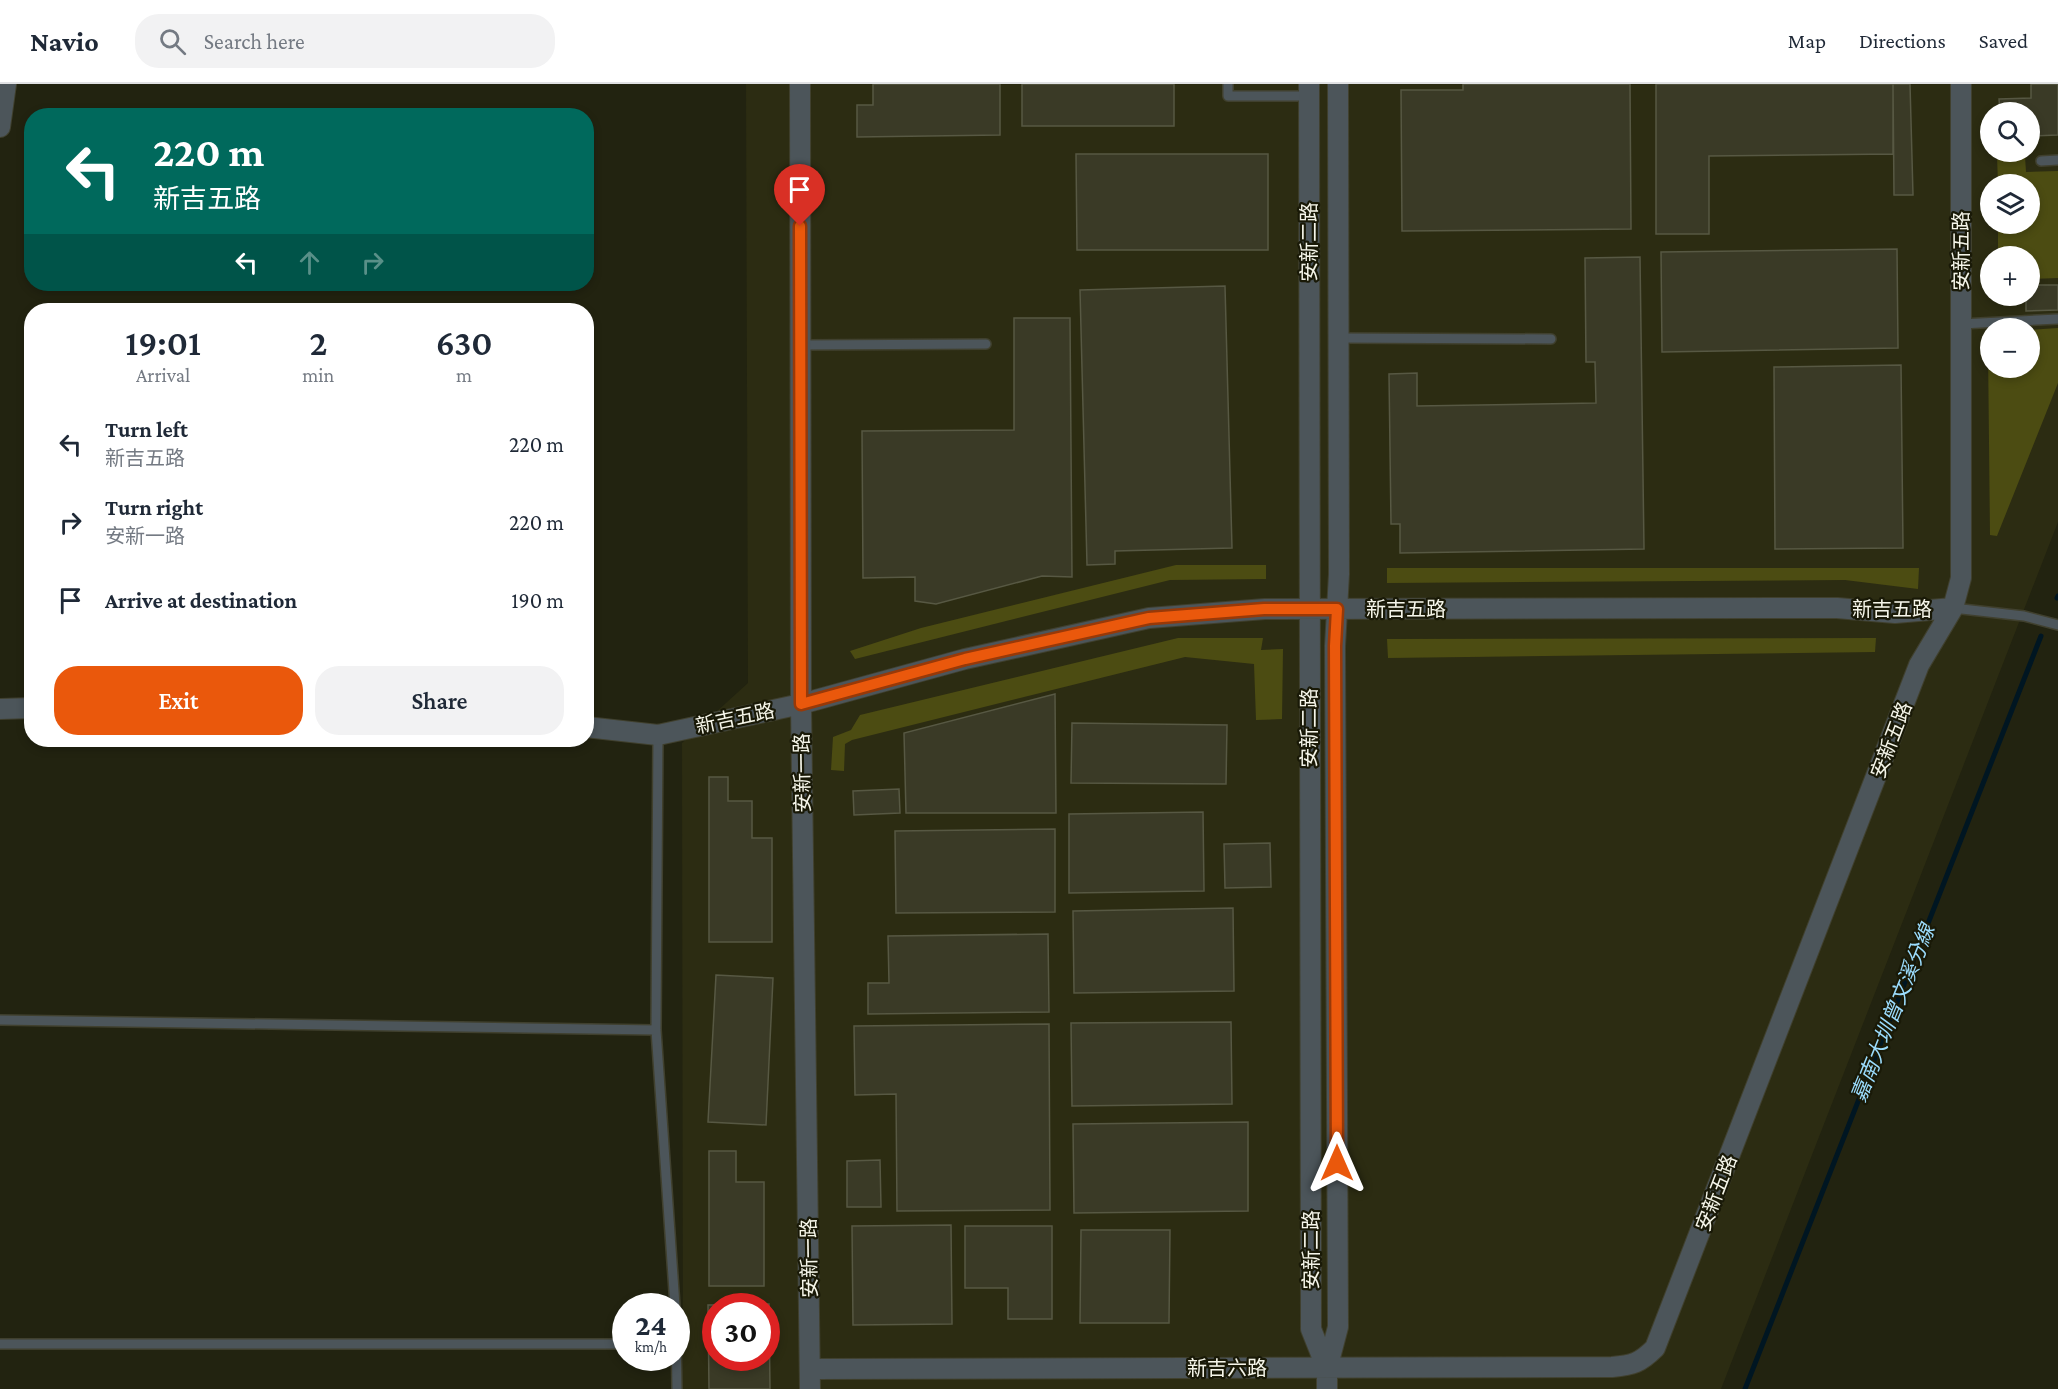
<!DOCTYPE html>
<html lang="en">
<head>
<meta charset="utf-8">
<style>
	body { margin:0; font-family:"Crimson Pro","Noto Sans TC",serif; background:#f2f2f3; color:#1f2937; height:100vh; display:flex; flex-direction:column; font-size:22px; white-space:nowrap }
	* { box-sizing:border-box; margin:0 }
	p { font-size:20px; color:#747a83 }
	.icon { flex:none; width:33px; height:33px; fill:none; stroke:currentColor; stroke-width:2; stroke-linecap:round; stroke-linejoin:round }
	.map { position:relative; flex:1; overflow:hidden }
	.drawer { position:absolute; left:24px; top:219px; width:570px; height:444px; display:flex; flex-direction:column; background:#fff; border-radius:24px; box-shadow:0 3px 9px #0003 }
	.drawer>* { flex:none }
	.hud { position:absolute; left:24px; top:24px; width:570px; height:183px; border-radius:24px; box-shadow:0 3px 9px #0003; background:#00695c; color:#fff; overflow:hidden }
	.fabs { position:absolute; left:1980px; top:18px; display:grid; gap:12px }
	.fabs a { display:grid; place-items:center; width:60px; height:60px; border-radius:50%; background:#fff; box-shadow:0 3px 9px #0003; font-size:30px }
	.speed { position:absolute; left:612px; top:1209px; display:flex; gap:12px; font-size:30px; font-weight:700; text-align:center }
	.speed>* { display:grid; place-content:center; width:78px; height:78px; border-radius:50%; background:#fff; box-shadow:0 3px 9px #0003; line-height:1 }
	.speed small { font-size:15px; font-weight:400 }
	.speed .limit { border:9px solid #d22; background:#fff; color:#111 }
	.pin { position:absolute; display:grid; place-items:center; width:51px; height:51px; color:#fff; margin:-62px -26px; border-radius:50% 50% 50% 0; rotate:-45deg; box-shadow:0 0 6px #0007 }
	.pin .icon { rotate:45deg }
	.me { position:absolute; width:66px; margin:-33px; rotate:0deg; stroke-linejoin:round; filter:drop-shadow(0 0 4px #0008) }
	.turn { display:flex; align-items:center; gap:21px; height:126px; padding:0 30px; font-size:27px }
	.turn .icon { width:78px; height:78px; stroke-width:2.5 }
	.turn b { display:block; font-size:42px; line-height:51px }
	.lanes { display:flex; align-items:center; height:57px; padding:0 30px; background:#0003; justify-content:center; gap:30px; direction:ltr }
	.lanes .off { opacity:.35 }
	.eta { display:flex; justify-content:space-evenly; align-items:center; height:102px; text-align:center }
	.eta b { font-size:36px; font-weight:600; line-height:42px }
	.action { display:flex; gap:12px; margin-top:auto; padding:12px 30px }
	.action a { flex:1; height:69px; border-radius:24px; background:#ea580c; color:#fff; font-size:24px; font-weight:600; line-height:69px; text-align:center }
	.action a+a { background:#f2f2f3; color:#1f2937 }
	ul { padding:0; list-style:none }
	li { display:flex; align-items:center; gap:18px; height:78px; padding:0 30px }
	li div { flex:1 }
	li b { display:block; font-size:22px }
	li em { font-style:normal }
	header { display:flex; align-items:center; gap:36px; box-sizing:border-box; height:84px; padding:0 30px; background:#fff; border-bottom:2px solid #e0e1e3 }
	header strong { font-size:28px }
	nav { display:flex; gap:33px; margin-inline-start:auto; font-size:21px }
	.search { width:420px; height:54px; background:#f2f2f3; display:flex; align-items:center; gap:15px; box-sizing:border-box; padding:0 21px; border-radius:24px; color:#747a83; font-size:22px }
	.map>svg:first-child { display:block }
</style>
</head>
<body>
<header>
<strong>Navio</strong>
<div class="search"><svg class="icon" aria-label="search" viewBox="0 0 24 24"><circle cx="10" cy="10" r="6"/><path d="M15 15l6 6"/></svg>Search here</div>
<nav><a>Map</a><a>Directions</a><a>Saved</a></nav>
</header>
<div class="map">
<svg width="2058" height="1305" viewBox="0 0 2058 1305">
	<rect width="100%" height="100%" fill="#222310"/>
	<path fill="#2c2c12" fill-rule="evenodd" d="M746,0H2058V438L1721,1305H683L682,659L748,599ZM1990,28H2030V68H1990ZM1990,100H2030V140H1990ZM1990,172H2030V212H1990ZM1990,244H2030V284H1990ZM716,1222H766V1274H716Z"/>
	<path fill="#4c4c12" d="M1997,72H2025L2026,88L2058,87V194L2030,195V172H1998V140H2030V100H1998Z
		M2058,244V299L1997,452L1990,451L1988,264H1990V284H2030V246Z
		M1176,481H1266V495L1170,496L855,575L850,567L921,544Z
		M1387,484H1919L1918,505L1845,496L1387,499Z
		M1178,554H1263L1261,566L1283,565L1282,635L1256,636L1254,580L1185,573L852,656L845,660L844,687L831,686L833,653L851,646L860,631Z
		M1876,554L1875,568L1388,574L1387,555Z"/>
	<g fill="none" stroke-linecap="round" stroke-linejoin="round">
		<path stroke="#001622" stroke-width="5" d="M2057,514L2058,512
			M1745,1305L2041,552"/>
	</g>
	<path fill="#3a3a26" stroke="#575843" stroke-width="1.5" fill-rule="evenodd" d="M873,0H1000V51L857,53V21H873Z
		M1022,0H1174V42H1022Z
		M1463,0H1630L1631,145L1402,147L1401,6H1463Z
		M1656,0H1893V70L1709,72V150H1656Z
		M1893,0H1910L1913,111H1894Z
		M2031,0H2058V51L2030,52V28H2000L1999,15L2031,14Z
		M1076,70H1268V166H1077Z
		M1897,165L1898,264L1662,268L1661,168Z
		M1640,173L1644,465L1400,469V440H1391L1389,290L1417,289V322L1596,319L1595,278H1586L1585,174Z
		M2030,201H2058V226L2026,227V212H2030Z
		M1225,202L1232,464L1115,467V480L1087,481L1080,206Z
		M1014,234H1070L1072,493L1042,492L936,520L915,517V493L863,494L862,347L1014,346Z
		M1901,281L1903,464L1775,465L1774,283Z
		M1055,610L1056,729H906L904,649Z
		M1072,639L1227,641L1226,700L1071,699Z
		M709,693H728V717H752V754H772V858H709Z
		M899,705L900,729L854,731L853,707Z
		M1203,728L1204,807L1069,809V730Z
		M1055,745V828L896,829L895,747Z
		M1270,759L1271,803L1225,804L1224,760Z
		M1233,824L1234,907L1074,909L1073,827Z
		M1048,850L1049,928L868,930V899H889L888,852Z
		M716,891L773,894L766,1041L708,1038Z
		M1231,938L1232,1020L1072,1022L1071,939Z
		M1049,940L1050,1126L897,1127L896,1010L855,1011L854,942Z
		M1248,1038V1127L1074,1129L1073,1040Z
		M709,1067H736V1098H764V1202H709Z
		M880,1076L881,1123H847V1077Z
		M951,1141L952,1240L853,1241L852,1142Z
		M965,1142H1052V1235H1008V1204H965Z
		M1081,1146H1170L1169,1239H1080Z
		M769,1220L770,1305H709L708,1221ZM716,1222H766V1274H716Z"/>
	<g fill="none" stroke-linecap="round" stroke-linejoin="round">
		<defs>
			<path id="lane" d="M1228,0V12H1309
				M2041,77L2058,76
				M1961,240L2058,235
				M1339,254L1551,255
				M801,261L986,260
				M1953,524L2024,532L2058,541
				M658,651L656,946L675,1222
				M0,936L656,946
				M676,1242L677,1305
				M0,1260H626"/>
			<path id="street" d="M800,0L801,620L810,1305
				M1309,0L1311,1245L1327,1285
				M0,43L6,0
				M0,625L32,624
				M586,643L658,651L801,620L965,575L1149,534L1265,525L1837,524L1895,529L1953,524
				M810,1285L1612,1283C1633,1281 1640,1279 1655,1264L1919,581L1953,524L1961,494V0
				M1327,1305V1285L1338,1243L1335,562L1339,490L1338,0"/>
		</defs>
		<use href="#lane" stroke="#40402e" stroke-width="12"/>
		<use href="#street" stroke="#40402e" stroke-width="22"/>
		<use href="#lane" stroke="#4c555a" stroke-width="9"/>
		<use href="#street" stroke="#4c555a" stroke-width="20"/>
	</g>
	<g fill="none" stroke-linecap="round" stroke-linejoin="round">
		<defs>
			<path id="route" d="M800,142L801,620L965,575L1149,534L1264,525H1337L1335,562L1337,1079"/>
		</defs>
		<use href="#route" stroke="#983908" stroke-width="15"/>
		<use href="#route" stroke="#ea580c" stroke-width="10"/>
	</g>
	<g text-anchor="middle" stroke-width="4.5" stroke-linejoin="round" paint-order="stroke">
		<g font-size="20" fill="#f5f5e9" stroke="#191907">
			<text transform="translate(1309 158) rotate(-90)" y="7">安新二路</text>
			<text transform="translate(1961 167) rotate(-90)" y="7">安新五路</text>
			<text x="1406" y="532">新吉五路</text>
			<text x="1892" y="532">新吉五路</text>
			<text transform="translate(735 634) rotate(-12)" y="7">新吉五路</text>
			<text transform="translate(1309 644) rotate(-90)" y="7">安新二路</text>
			<text transform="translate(1891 656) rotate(-69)" y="7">安新五路</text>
			<text transform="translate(802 689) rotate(-91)" y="7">安新一路</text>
			<text transform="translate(1716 1109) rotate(-69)" y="7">安新五路</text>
			<text transform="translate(1311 1166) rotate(-90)" y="7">安新二路</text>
			<text transform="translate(809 1174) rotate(-91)" y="7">安新一路</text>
			<text x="1227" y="1291">新吉六路</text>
		</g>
		<g font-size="21" font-style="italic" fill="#9bdcfd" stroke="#191907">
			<text transform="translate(1893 929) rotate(-68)" y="7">嘉南大圳曾文溪分線</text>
		</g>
	</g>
</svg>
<div class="fabs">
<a><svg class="icon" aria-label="search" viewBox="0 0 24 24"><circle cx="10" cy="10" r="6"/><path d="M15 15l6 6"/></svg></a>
<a><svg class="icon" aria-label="layers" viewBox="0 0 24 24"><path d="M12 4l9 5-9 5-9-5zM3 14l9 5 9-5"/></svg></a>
<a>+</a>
<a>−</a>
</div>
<div class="speed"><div>24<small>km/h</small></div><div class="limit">30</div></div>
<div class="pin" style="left:800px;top:142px;background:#d93025"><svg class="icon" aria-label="arrive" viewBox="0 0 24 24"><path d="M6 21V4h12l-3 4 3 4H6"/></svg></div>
<svg class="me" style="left:1337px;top:1079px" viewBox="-20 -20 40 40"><path d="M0-17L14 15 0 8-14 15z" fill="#ea580c" stroke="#fff" stroke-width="4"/></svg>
<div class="hud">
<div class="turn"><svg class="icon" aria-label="left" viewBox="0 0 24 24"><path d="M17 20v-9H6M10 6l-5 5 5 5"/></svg><div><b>220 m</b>新吉五路</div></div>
<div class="lanes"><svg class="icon" aria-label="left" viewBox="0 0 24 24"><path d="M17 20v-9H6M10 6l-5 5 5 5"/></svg><svg class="icon off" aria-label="ahead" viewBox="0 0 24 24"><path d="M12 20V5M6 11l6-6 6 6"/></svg><svg class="icon off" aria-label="right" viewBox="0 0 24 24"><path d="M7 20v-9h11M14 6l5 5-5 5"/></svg></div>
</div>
<section class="drawer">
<div class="eta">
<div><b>19:01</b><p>Arrival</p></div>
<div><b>2</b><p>min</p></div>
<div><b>630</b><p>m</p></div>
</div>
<ul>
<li><svg class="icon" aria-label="left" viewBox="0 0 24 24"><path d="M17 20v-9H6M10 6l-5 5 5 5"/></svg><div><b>Turn left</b><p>新吉五路</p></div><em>220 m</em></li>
<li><svg class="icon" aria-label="right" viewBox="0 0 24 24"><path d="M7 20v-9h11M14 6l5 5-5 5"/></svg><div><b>Turn right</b><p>安新一路</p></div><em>220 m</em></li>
<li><svg class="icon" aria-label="arrive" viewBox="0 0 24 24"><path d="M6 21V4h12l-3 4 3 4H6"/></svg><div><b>Arrive at destination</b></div><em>190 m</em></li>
</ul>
<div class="action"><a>Exit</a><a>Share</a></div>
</section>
</div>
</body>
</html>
